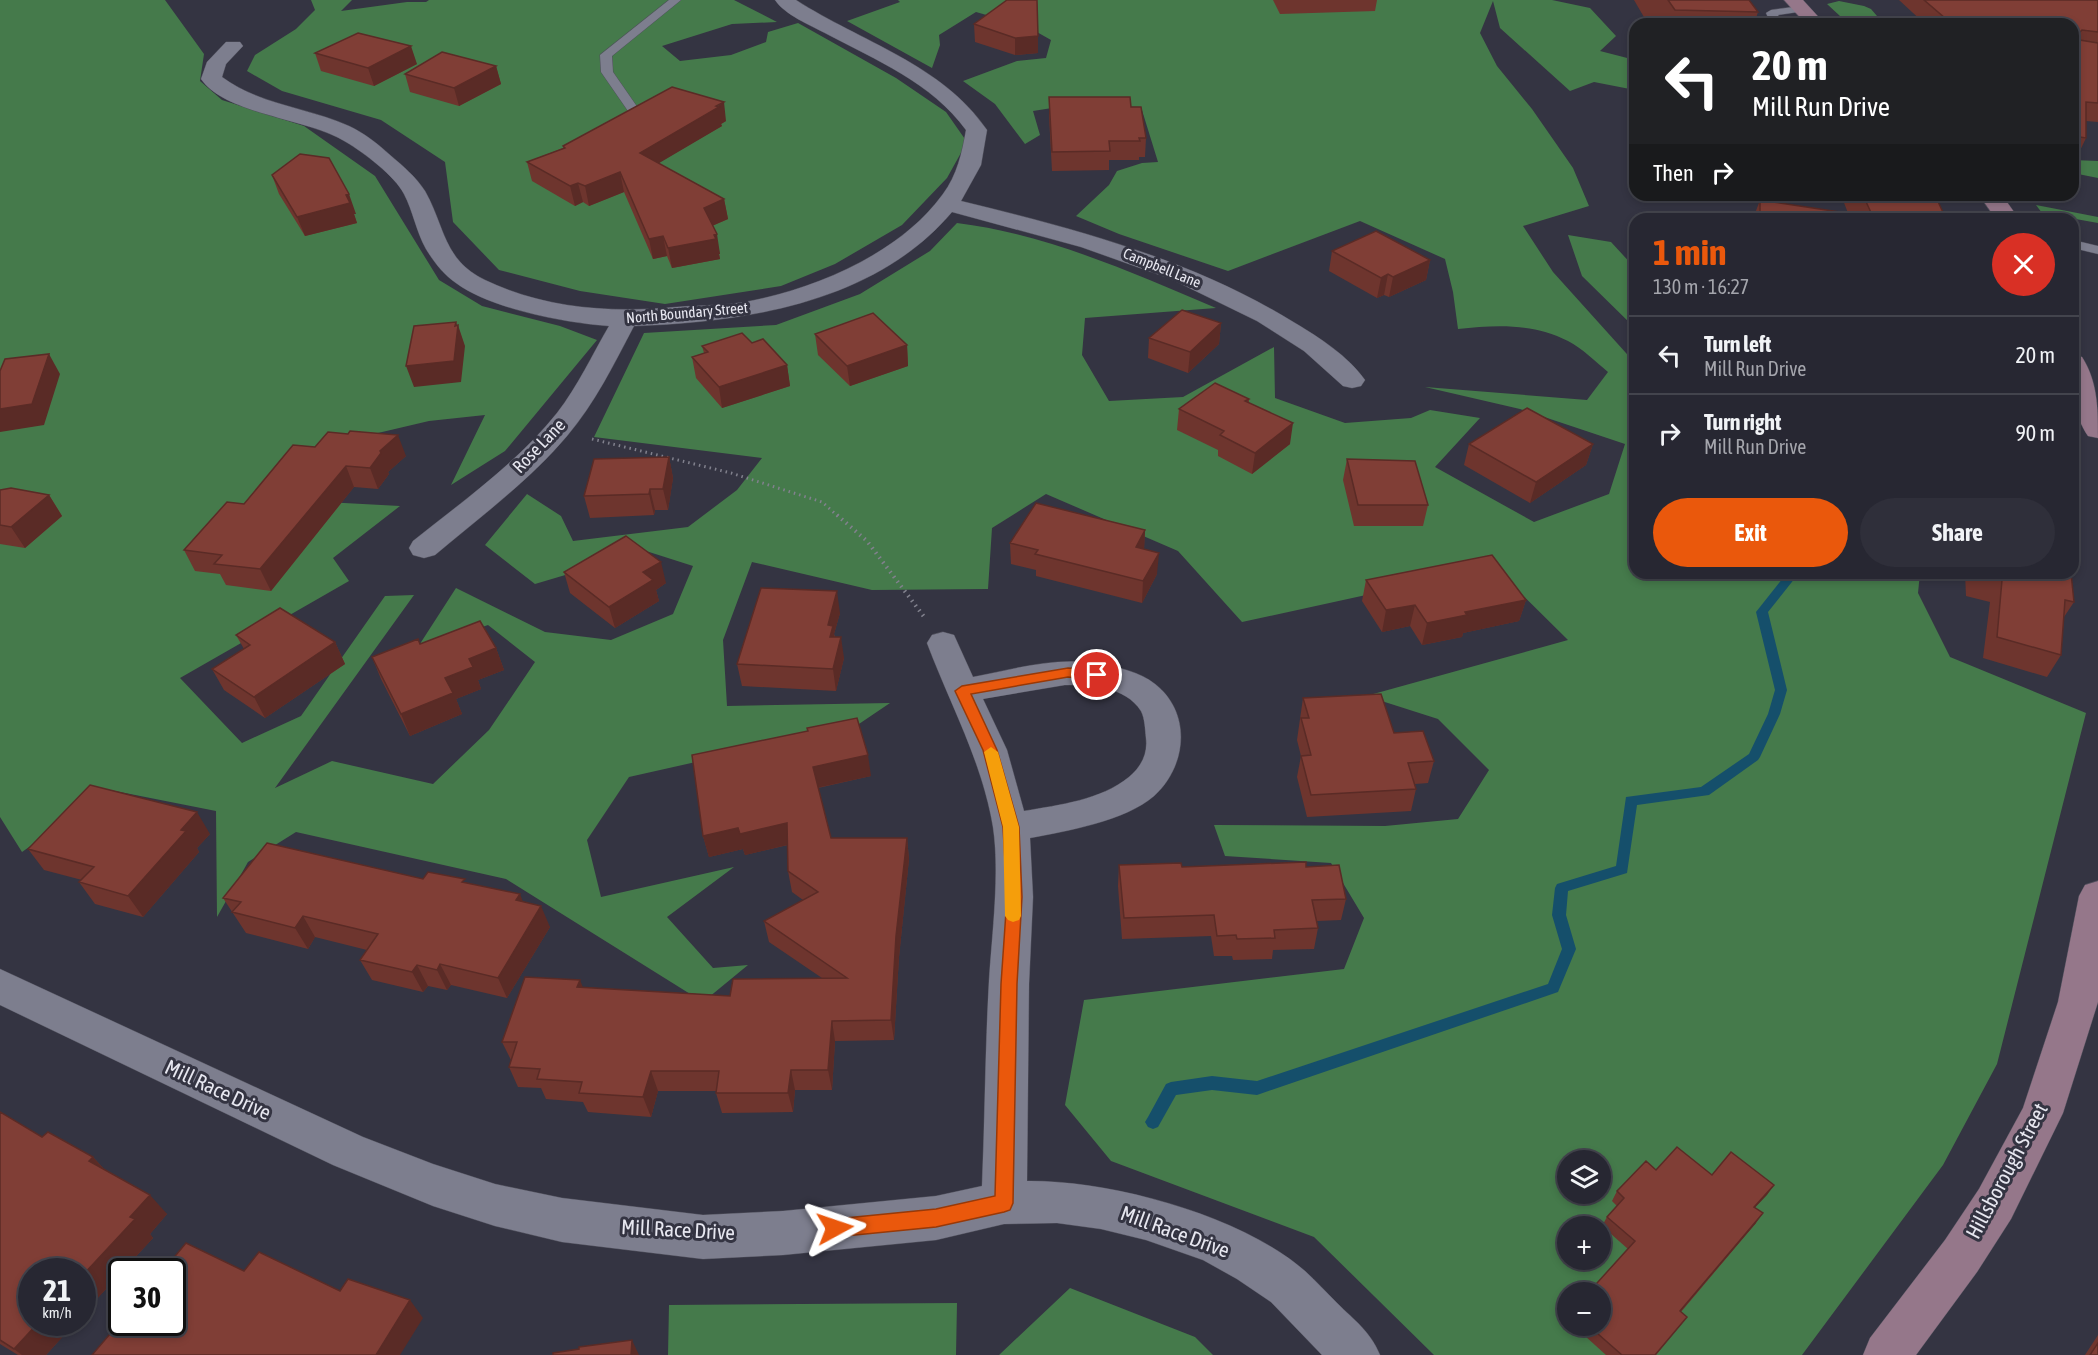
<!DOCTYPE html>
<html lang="en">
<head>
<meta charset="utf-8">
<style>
	body { margin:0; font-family:"Asap Condensed",sans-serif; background:#2f2f3a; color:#f1f3f6; height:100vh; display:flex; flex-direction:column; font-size:22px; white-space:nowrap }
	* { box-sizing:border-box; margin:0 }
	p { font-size:20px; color:#a4a5ac }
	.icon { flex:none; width:33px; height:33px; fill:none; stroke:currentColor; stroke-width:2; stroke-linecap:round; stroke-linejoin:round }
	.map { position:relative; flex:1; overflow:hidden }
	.panel { position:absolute; left:1629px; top:213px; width:450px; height:366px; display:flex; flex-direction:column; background:#272732; border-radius:18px; box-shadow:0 3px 9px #0003,0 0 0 2px #43444d }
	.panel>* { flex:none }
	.guide { position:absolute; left:1629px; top:18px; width:450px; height:183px; border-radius:18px; box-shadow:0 3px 9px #0003,0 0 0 2px #43444d; background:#202124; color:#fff; overflow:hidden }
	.buttons { position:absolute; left:1557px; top:1150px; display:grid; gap:12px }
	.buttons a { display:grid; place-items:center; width:54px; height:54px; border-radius:50%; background:#272732; box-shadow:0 3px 9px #0003,0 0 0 2px #43444d; font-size:30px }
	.speed { position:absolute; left:18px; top:1258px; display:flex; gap:12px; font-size:30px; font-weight:700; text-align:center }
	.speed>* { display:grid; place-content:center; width:78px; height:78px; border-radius:50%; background:#272732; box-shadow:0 3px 9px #0003,0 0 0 2px #43444d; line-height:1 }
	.speed small { font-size:15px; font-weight:400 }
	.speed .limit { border:3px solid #111; border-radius:9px; background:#fff; color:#111 }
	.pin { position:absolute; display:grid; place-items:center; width:51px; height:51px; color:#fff; margin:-26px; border:3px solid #fff; border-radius:50%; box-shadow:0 2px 6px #0007 }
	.me { position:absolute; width:66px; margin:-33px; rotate:85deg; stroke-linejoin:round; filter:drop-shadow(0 0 4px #0008) }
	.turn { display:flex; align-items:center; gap:21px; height:126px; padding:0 24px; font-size:27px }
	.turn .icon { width:78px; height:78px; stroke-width:2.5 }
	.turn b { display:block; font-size:42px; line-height:51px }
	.then { display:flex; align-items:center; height:57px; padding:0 24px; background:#0003; gap:12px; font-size:22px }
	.round { display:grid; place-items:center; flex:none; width:63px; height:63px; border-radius:32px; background:#2f2f3a }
	.head { display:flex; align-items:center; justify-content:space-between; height:102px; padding:0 24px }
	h1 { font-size:36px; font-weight:700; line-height:45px; color:#ea580c }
	.cta { display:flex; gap:12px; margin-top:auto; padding:12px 24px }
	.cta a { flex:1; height:69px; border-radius:36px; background:#ea580c; color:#fff; font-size:24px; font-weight:700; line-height:69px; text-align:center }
	.cta a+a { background:#2f2f3a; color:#f1f3f6 }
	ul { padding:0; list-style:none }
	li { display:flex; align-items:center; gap:18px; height:78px; padding:0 24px; border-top:2px solid #43444d }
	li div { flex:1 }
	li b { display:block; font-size:22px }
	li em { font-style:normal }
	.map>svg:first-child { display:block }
</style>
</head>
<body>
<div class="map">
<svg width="2098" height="1355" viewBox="0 0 2098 1355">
	<rect width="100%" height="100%" fill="#343442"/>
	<path fill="#457a4b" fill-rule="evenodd" d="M0,0H165L204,54L200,81L222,100L304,126L375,176L439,280L482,306L560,326L597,340L505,451L451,485L485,415L429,421L297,452L288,500L400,506L333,558L349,581L180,678L242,743L301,716L385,596L414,595L275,788L332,761L433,784L489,730L535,662L488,625L416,650L456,588L545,632L611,640L673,614L693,566L646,551L535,584L485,545L527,494L561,516L573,541L688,527L737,490L762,458L594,437L644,333L776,325L860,294L930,251L957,223C1047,234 1133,273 1216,308L1085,318L1082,355L1109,401L1183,397L1274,347L1275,398L1345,423L1411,418L1430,410L1480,418L1435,467L1534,522L1609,494L1625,444L1520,409L1425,387L1587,400L1608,372C1596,362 1582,348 1568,341C1532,323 1496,325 1458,329L1453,292L1445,259L1360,221L1228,271L1119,234L1076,216L1109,185L1117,171L1142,163L1158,162L1141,107L1071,105L1033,111L1040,135L1025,144L995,104L963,81L1017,61L1046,58L1051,40L1028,27L976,12L939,35L940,45L932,68L847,21L900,2L898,0H1552L1590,8L1616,36L1600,51L1635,60V90L1594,82L1570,91L1500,28L1493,1L1480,33L1497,66L1532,109L1573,168L1589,206L1523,226L1553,272L1635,363V573H1920L1918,593L1950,657L2086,713L1997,1064L1943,1165L1802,1355H1434L1314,1237L1111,1161L1065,1105L1084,1000L1344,969L1364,918L1331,863L1225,856L1214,825L1385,826L1458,819L1489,770L1438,719L1366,696L1568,640L1494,567L1242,622L1178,551L1046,494L992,528L988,589L872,590L752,562L723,640L727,706L890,703L856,726L629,777L587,840L601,897L734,867L667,917L713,968L748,965L703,1002L506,879L296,832L248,862L217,917L216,811L110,790L22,852L0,817ZM1568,1161H1600V1194H1568ZM1568,1227H1600V1260H1568ZM1568,1293H1600V1326H1568Z
		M311,0H352L341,11L407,2H426L429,0H734L777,22L732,24L662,46L680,61L731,55L766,42L768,32L798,23L896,78L946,112L967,142L947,178L902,225L835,264L781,286L665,304L580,291L499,270L453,222L445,162L381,120L282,91L247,71L255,55L296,29L315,10Z
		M1839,1L1864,6L1871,9L1877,16L1886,19L1920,24H1842L1840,16L1827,4Z
		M2073,160L2098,161V178L2073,173Z
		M2036,205L2098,217V223L2042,213Z
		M1568,235L1611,242L1635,268V328L1582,276Z
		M1070,1288L1195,1337L1213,1355H999Z
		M957,1303L956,1355H668L669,1305Z"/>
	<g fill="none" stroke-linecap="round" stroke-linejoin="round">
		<path fill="#154f6b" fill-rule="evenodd" d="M1787,573H1799L1768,612L1787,690L1780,714L1760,757L1758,760L1709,795L1637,805L1627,873L1568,891L1566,915L1576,949L1558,992L1257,1095L1212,1090L1176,1095L1158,1127L1153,1129L1148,1127L1145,1122L1148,1117L1166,1084L1171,1082L1212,1076L1257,1081L1548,984L1562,949L1552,915L1555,888L1557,884L1616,866L1626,797L1701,787L1749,754L1768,714L1775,690L1756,612Z"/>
		<defs>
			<path id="lane" d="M669,0H681L612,56L613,72L638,108L632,112L628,111L601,72L600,55Z
				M1801,6L1805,7V11L1778,15L1783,24H1771L1766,13L1771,10Z
				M2073,240L2098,246V254L2073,248Z"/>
			<path id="street" d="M775,0H796C861,42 942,64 987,130L981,165L961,201C1077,229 1193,260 1295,323C1320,338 1348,356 1365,380L1361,386L1352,388L1343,386L1304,351L1257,321L1171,279L1081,247L952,212C875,303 745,322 634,326C614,364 595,403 567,436C529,481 480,517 435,555L424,558L413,555L409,548L413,541C463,501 517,463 557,413C578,386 592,355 609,326C566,323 491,309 456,283C443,274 434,262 426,249C416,231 413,211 404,194C395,176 363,152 346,142C308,118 226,115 201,79L207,62L226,42H240L243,46L226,64L222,77C260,105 307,107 349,126C364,133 378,144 390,155C403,166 416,177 425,191C445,226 443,260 485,280C546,309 611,313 677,307C703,305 729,306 755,300C822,286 902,251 943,194C957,175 962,153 966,130C932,83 876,60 825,33C810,25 785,15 775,0Z
				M943,632L954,635L973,677C1015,669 1057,656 1100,664C1118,667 1140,672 1155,684C1192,713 1187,766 1154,796C1125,821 1067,831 1030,838L1033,897L1029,984L1027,1181C1110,1180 1241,1215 1305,1271C1316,1281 1326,1292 1337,1303C1355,1321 1370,1331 1380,1355H1322L1271,1302L1237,1279L1203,1260L1146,1240L1101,1229L1057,1223L1004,1224L936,1240L783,1255L703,1259L562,1242L495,1226L433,1206L333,1165L0,1005V969L363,1137L433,1164L495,1184L562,1198L703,1215L783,1211L936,1196L982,1186C985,1118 985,1050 989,981C992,933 1000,874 993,827C982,761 950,704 927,643L932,635ZM1065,685C1091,685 1125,686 1141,711C1145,719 1145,729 1146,738C1148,754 1141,767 1129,777C1101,800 1059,805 1024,811L1007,750L983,699Z"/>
			<path id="secondary" d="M1784,0H1803L1825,24H1806Z
				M1979,195H2002L2019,219H1996Z
				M2073,355L2082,357C2098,382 2098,410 2098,438L2088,436C2071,411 2073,383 2073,355Z
				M2098,881V1002L2063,1113L2011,1219L1977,1272L1916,1355H1863L1870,1338L1945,1240L1979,1189L2023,1108L2058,1002L2079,896L2085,885Z"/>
		</defs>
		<use href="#lane" stroke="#50505c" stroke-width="1"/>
		<use href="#street" stroke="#50505c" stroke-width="1"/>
		<use href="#secondary" stroke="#50505c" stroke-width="1"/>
		<path stroke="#81818d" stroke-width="3" stroke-dasharray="1.5 4" stroke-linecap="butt" d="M592,439L731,473L822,502L839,517"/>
		<path stroke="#81818d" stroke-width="4" stroke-dasharray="1.5 4.5" stroke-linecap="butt" d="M837,515L867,541L925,618"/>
		<use href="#lane" fill="#7d7e8e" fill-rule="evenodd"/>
		<use href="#street" fill="#7d7e8e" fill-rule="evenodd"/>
		<use href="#secondary" fill="#95778a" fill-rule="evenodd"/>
	</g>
	<path fill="#6e352e" d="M1273,0H1377L1375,11L1280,14Z
		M1634,0H1749L1758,12L1754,24H1648Z
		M1899,0H2098V122L2086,121V138L2077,157L2073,156V24H1925Z
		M974,24L1038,36V53L1015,55L975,42Z
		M315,53L417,64L374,86L321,71Z
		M496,66L501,84L459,106L410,92L405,74Z
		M1049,97L1131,107L1146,138L1145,157H1139V160H1109V170L1052,171L1049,116Z
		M726,121L721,124L722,126L658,163L724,199L728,219L712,226L720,254H719L720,259L672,268L667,256L653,259L624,192L589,206L583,202L575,206L532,181L527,162L563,148V146Z
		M272,175L356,214H354L357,223L305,236L279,194Z
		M1841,195H1935L1946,219H1753L1760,200L1848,213Z
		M1332,251L1430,260L1426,280L1389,297L1384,295L1377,298L1329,271Z
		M1221,323L1219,344L1188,373L1148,358L1149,338Z
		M815,334L907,345L908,366L850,386L818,355Z
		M752,343L787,365L790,386L722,408L696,378L692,357L704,353L702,346Z
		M1249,399V403L1290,444L1252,474L1218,456V450L1177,430L1179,409Z
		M1469,444H1593L1586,465L1530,503L1464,465Z
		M293,445L406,456L388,472L389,474L378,489L354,487L271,591L226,585L220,574L195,571L184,550L244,504Z
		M669,457L673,478L668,510H655L654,515L590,518L584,496Z
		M1347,459L1428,505L1423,526H1354L1343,480Z
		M0,490L49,495L62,516L25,548L0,544Z
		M1145,530L1144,549L1157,574L1142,603L1036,576V570L1011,564L1010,543Z
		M564,572L666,583L656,590L659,601L615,628L570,593Z
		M1965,573H2071L2074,602L2064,617L2061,655L2047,677L1983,658L1990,602L1966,596Z
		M1366,580L1526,600L1519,621L1463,633L1462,637L1422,645L1410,626L1382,632L1362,601Z
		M840,613L834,634L844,658L836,691L742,686L737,664Z
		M236,635L335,642L345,664L265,718L224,690L212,669L244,649Z
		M420,644L496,648L504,670L478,680L481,689L456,699L462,714L410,736L381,679L372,657Z
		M1303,698L1394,733L1434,761L1428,783L1415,784L1416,789L1411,811L1307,817L1297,777L1301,756L1297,740Z
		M692,755L871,776L818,788L831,838H907L909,859L899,957L894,1040L835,1041L832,1090H795L793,1112L722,1113L716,1093L717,1091H658L651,1117L588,1112L583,1102L546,1099L541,1088L518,1087L509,1067L511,1060L502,1042L582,987L730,996L822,978L769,942L764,921L803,900L792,892L788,871V845L745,855L743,849L709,857L703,836Z
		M210,834L197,848L199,852L143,917L95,904L79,882L82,880L44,870L28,849Z
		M1119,865L1182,867H1306L1346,899L1341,920L1317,921L1318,928L1314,949L1273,950L1272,959L1233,960L1232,956H1214L1211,936L1122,939L1118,886Z
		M423,879L466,883L522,902L550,927L507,998L451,985L447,990L428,986L423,992L372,980L360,960L367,950L315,937L308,949L246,933L223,898Z
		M0,1112L42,1137L93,1157L105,1170L167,1214L150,1234L153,1238L82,1315V1272L32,1323H75L46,1355H18L0,1344Z
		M1656,1170L1712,1175L1774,1185L1755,1207L1756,1223L1681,1312L1687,1317L1656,1355H1606L1574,1326H1600L1628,1249L1602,1226L1607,1217L1617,1206L1612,1201L1617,1191Z
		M2098,1335V1355H2085Z"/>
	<path fill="#5a2b26" d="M1038,36V53L1015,55V38Z
		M411,46L417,64L374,86L368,68Z
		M496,66L501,84L459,106L454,88Z
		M724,102L726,121L721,124L722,126L644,172L640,153Z
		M620,172L624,192L589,206L585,186Z
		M578,183L583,202L575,206L570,186Z
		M349,194L356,214H354L357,223L305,236L297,217L346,195Z
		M724,199L728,219L707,228L704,208Z
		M717,234L720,254H719L720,259L672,268L668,248Z
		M663,236L667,256L653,259L649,239Z
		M1430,260L1426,280L1389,297L1393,277Z
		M1388,274L1384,295L1377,298L1381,278Z
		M456,322L458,328V325L465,346L461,382L414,387L406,366L455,326Z
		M1221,323L1219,344L1188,373L1190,352Z
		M907,345L908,366L850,386L847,366Z
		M49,354L60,374L44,425L0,432V409Z
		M787,365L790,386L722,408L719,387Z
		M1293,423L1290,444L1252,474L1255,453Z
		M398,435L406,456L388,472L389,474L378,489L370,468L380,451Z
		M1593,444L1586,465L1530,503L1536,482Z
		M669,457L673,478L668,510L663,489Z
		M346,466L354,487L271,591L260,569Z
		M650,489L655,510L654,515L649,494Z
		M49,495L62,516L25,548L11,527Z
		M1145,530L1144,551L1136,547Z
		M1159,553L1157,574L1142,603L1143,581Z
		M661,562L666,583L656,590L659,601L615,628L609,607L643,572Z
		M837,591L840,613L834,634L836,647L834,658L828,625Z
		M1526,600L1519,621L1463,633L1462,637L1422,645L1427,623L1465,612Z
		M1415,605L1410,626L1382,632L1386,610Z
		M841,637L844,658L836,691L833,669Z
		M335,642L345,664L265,718L254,697Z
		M496,648L504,670L478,680L481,689L456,699L462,714L410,736L401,714L469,659Z
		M868,755L871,776L816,788L813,767Z
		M197,812L210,834L197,848L199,852L143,917L128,896L181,830Z
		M787,823L791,844L745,855L743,849L709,857L703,836L738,828Z
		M907,838L909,859L899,957L894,1040L891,1020L896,936Z
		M520,894L528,915L516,900Z
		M541,906L550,927L507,998L498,978Z
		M303,916L315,937L308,949L295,928Z
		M440,964L451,985L447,990L437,970Z
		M417,965L428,986L423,992L412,972Z
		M580,980L588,1000L577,987Z
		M832,1021L835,1041L832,1090L828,1070Z
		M791,1070L795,1090L793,1112L788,1093Z
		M651,1071L658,1091L651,1117L643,1097Z
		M93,1157L111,1177L89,1161Z
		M1774,1185L1767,1195L1747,1216L1754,1207Z
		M150,1195L167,1214L150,1234L153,1238L82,1315V1276L130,1217Z
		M1763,1213L1756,1223L1673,1320L1680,1311Z
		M410,1300L423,1318L400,1355H376Z
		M38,1323H75L46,1355H22L14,1349Z
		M632,1340L639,1355H631Z"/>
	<path fill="#803e36" stroke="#5a2b26" stroke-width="1.5" d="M1007,0H1037L1038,36L1015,38L974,24Z
		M1668,0H1749L1758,12L1675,10Z
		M1924,0H2098V32L2082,30L2079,33L2080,40L2098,43V103L2086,102V138L2073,136V24H1952Z
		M358,33L411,46L368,68L315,53Z
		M442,52L496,66L454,88L405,74Z
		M672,87L724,102L716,106L719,107L640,153L724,199L704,208L717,234L714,235L716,239L668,248L663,236L649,239L620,172L585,186L578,183L570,186L527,162L565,148L563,146Z
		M1049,97H1130L1131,107H1141L1146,138H1139L1140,141H1109L1110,151L1052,152Z
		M300,154L329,158L349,194L346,195L350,203L297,217L272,175Z
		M1863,195H1935L1946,219H1760V200L1873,217Z
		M1376,231L1430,260L1393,277L1388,274L1381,278L1332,251Z
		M1182,310L1221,323L1190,352L1149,338Z
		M873,313L907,345L847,366L815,334Z
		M456,322L455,326L458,325L454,361L406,366L414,326Z
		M742,333L752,343L763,339L787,365L719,387L692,357L708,352L702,346Z
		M49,354L32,404L0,409V371L5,359Z
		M1215,383L1249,399L1245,401L1293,423L1255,453L1220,435L1224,431L1179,409Z
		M1527,408L1593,444L1536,482L1469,444Z
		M350,431L398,435L380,451L381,453L370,468L346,466L260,569L214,564L222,555L184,550L227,502L244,504L293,445L315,447L328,432L348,434Z
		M669,457L663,489H650L649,494L584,496L594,459Z
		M1347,459L1415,461L1428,505H1358Z
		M11,488L49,495L11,527L0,525V490Z
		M1036,503L1145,530L1136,547L1159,553L1143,581L1035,554L1038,550L1010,543Z
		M626,536L661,562L643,572L653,580L609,607L564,572Z
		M1492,555L1526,600L1465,612L1467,615L1427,623L1415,605L1386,610L1366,580Z
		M1979,573H2071L2074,602L2065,600L2061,655L1997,637L2002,580L1979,575Z
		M761,588L837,591L828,625L833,626L830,637H841L833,669L737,664Z
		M280,608L335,642L254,697L212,669L250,645L236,635Z
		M480,621L496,648L469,659L473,667L445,678L453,693L401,714L372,657L418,639L420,644Z
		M1381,694L1394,733L1423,731L1434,761L1408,763L1416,789L1311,795L1301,756L1311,755L1301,718H1309L1303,698Z
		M857,718L868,755L813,767L831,838H907L896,936L891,1020L832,1021L828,1070H791L788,1093H716L719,1071H651L643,1097L579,1093L582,1082L537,1079L540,1069L509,1067L517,1042H502L525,977L580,980L577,987L730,996L733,979L847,978L764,921L818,892L788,871L787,823L740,834L738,828L703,836L692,755L808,731L807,728Z
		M90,785L197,812L181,830L186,831L128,896L79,882L94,867L28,849Z
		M267,843L423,879L428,872L465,879L462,882L520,894L516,900L541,906L498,978L440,964L437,970L417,965L412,972L360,960L378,934L303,916L295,928L232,912L241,902L223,898Z
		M1306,862V867L1339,865L1346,899L1312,900L1318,928L1274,930L1275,938L1237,939L1236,935L1217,936L1214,915L1124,918L1119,865L1181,863L1182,867Z
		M0,1112L42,1137L48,1132L93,1157L89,1161L150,1195L130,1217L135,1219L82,1276V1272H32V1323H38L14,1349L0,1340Z
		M1677,1147L1712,1175L1731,1152L1774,1185L1754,1207L1763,1213L1680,1311L1687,1317L1655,1355H1622L1589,1326H1600V1293H1588L1635,1241L1607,1217L1624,1198L1617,1191L1646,1161L1656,1170Z
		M186,1243L244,1271L259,1252L340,1291L348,1279L410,1300L376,1355H92L122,1320V1323H172V1272H162Z
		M632,1340L631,1355H553V1353L579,1349V1347Z
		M2098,1343V1355H2090Z"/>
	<path fill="#ea580c" stroke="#983908" stroke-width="1.5" d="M1068,668L1097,670L1104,675L1097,680L1068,677L971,694L997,750L1019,827L1022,897L1017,984L1013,1203L1010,1210L1004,1212L936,1227L835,1237L828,1234L826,1228L828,1221L835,1219L936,1209L995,1196L1001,984L1007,897L1003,827L983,750L955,691L962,686Z"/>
	<path fill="#f59e0b" d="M991,747L998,752L1019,827L1021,916L1019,920L1013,922L1008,920L1005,916L1003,827L984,752Z"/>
	<g text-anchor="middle" stroke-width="6" stroke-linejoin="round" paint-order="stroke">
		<g font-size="15" fill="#e7e7f0" stroke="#343442">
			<text transform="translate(1162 268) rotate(22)" y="5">Campbell Lane</text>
			<text transform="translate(687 313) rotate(-5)" y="5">North Boundary Street</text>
		</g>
		<g font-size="18" fill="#e7e7f0" stroke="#343442">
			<text transform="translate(539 446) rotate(-46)" y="6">Rose Lane</text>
		</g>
		<g font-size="21" fill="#e7e7f0" stroke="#343442">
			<text transform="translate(218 1090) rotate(25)" y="7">Mill Race Drive</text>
			<text transform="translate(2007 1171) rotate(-62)" y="7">Hillsborough Street</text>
			<text transform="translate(678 1230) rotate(3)" y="7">Mill Race Drive</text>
			<text transform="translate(1175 1232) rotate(20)" y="7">Mill Race Drive</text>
		</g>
	</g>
</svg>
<div class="buttons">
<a><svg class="icon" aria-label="layers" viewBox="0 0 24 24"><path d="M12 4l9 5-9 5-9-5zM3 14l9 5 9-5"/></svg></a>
<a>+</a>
<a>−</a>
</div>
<div class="speed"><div>21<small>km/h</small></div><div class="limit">30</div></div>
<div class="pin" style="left:1097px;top:675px;background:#d93025"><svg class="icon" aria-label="arrive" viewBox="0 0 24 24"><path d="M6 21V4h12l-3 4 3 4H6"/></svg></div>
<svg class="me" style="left:835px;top:1228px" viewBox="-20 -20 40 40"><path d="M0-17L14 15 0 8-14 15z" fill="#ea580c" stroke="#fff" stroke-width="4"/></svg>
<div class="guide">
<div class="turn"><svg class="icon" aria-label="left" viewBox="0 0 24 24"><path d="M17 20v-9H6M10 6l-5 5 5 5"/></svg><div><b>20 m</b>Mill Run Drive</div></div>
<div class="then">Then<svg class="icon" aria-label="right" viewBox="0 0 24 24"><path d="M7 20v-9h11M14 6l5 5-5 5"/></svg></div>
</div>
<section class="panel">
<div class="head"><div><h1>1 min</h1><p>130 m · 16:27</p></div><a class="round" style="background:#d93025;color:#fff"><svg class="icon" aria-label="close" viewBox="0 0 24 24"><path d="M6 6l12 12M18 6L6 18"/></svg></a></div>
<ul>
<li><svg class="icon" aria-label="left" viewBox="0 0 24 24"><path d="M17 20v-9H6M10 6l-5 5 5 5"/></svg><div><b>Turn left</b><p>Mill Run Drive</p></div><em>20 m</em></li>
<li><svg class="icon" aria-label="right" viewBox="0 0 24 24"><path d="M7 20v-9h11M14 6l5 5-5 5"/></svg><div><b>Turn right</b><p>Mill Run Drive</p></div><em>90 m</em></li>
</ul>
<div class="cta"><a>Exit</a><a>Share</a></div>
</section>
</div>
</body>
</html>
